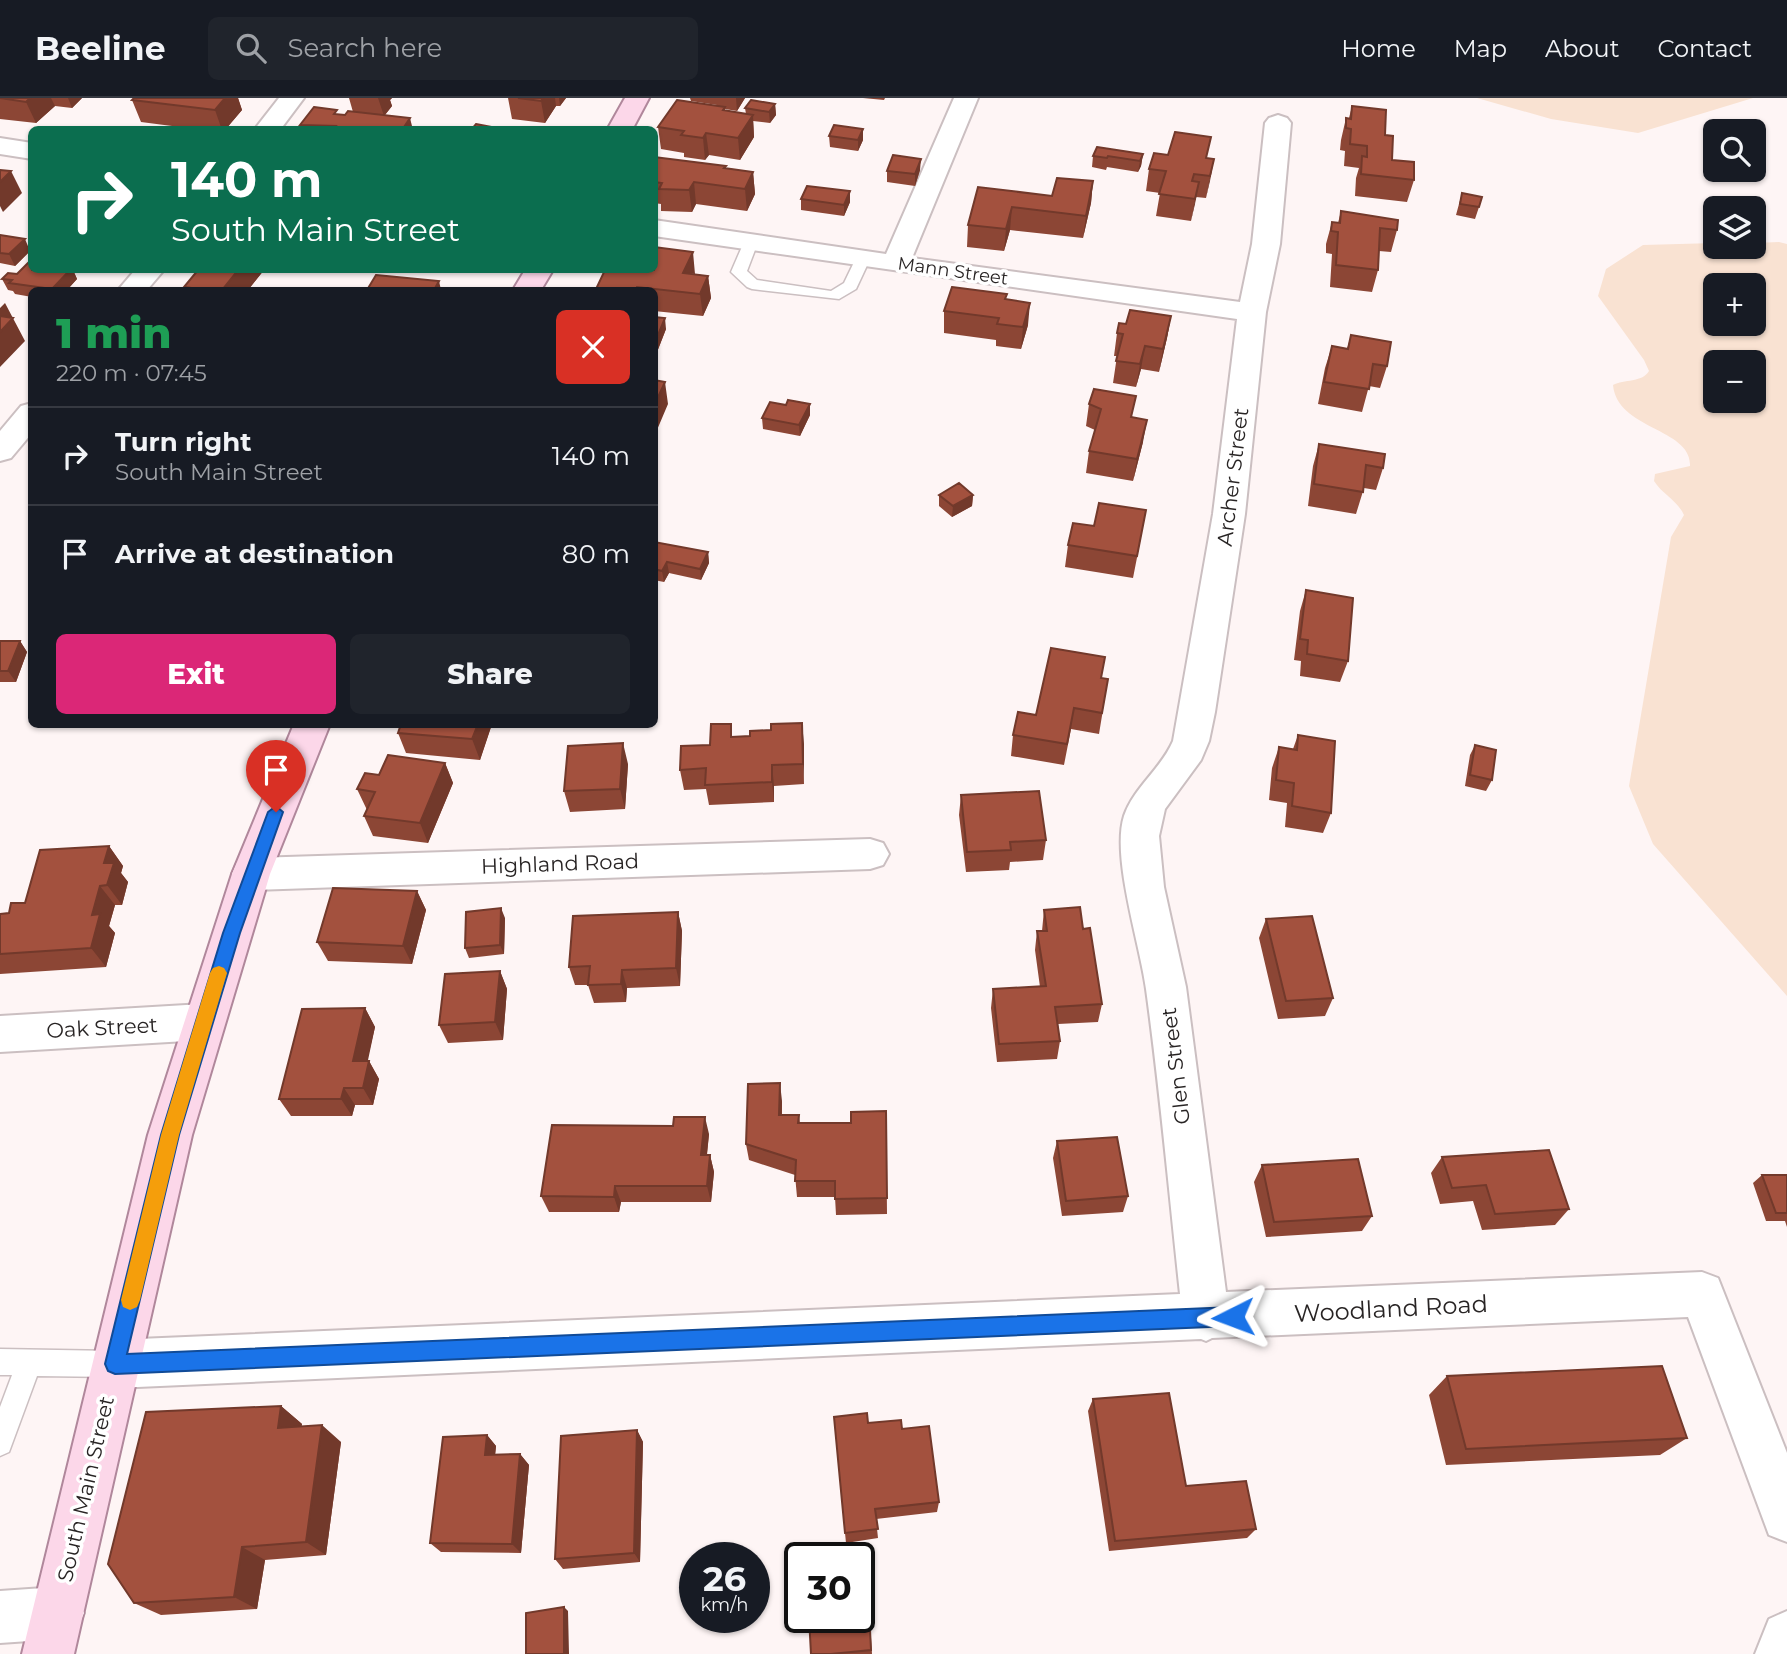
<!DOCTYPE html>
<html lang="en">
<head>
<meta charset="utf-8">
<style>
	body { margin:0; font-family:Montserrat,sans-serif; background:#20242c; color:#f1f3f6; height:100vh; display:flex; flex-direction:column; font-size:26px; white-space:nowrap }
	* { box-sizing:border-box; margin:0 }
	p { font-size:23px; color:#9ea1a6 }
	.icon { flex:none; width:38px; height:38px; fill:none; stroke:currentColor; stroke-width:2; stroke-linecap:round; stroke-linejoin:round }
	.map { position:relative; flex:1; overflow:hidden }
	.details { position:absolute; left:28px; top:189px; width:630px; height:441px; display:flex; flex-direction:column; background:#171b24; border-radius:10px; box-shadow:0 2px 5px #0004 }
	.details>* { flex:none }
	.hud { position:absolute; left:28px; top:28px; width:630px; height:147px; border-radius:10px; box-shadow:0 2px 5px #0004; background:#0b6e4f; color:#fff; overflow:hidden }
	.controls { position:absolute; left:1703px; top:21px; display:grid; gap:14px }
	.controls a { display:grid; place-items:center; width:63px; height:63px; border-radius:10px; background:#171b24; box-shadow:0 2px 5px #0004; font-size:35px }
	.speed { position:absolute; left:679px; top:1444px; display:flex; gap:14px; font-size:35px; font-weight:700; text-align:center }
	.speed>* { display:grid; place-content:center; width:91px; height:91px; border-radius:50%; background:#171b24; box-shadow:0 2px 5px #0004; line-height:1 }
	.speed small { font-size:18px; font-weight:400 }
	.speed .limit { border:4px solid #111; border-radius:10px; background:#fff; color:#111 }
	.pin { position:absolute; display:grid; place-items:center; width:60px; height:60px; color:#fff; margin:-72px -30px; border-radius:50% 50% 50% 0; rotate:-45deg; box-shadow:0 0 7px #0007 }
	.pin .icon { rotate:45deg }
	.me { position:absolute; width:77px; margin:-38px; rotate:267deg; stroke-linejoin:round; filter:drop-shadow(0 0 5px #0008) }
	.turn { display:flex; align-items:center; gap:24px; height:147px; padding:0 28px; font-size:32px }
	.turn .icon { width:91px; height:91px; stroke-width:2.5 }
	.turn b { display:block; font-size:49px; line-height:60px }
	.round { display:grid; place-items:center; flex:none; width:74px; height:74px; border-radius:10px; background:#20242c }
	.summary { display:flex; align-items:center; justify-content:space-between; height:119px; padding:0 28px }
	h1 { font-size:42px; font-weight:800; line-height:52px; color:#1e9e55 }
	.cta { display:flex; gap:14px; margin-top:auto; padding:14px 28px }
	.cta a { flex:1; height:80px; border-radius:10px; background:#db2777; color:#fff; font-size:28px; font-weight:800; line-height:80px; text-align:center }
	.cta a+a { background:#20242c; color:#f1f3f6 }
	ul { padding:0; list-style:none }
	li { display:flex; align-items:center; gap:21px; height:98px; padding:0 28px; border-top:2px solid #363941 }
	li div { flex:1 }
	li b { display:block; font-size:26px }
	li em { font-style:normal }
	header { display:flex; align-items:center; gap:42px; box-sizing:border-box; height:98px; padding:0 35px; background:#171b24; border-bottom:2px solid #363941 }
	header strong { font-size:33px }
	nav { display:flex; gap:38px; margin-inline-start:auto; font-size:24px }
	.search { width:490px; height:63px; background:#20242c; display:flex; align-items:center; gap:18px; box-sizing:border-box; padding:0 24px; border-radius:10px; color:#9ea1a6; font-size:26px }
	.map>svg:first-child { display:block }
</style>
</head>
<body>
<header>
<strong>Beeline</strong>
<div class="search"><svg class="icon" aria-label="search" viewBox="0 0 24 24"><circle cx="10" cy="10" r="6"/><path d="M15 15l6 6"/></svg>Search here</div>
<nav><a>Home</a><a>Map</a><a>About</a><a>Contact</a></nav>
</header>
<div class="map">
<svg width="1787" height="1556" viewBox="0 0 1787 1556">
	<rect width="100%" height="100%" fill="#fef5f5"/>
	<path fill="#f9e2d2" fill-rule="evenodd" d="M1477,0H1753L1638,35L1551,21Z
		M1779,144L1787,146V898L1653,746L1629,688L1671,439L1684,417C1677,402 1663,397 1654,383L1655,376L1690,368C1692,330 1617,332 1613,287C1624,281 1642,285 1649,273L1644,262L1598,198L1606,171L1643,147L1715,145V149H1754V145ZM1715,187H1754V226H1715ZM1715,264H1754V303H1715Z"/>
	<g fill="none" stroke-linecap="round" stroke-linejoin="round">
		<defs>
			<path id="lane" d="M751,140L758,144L747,173L757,182L831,193L844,185L857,158H867L870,161L856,191L839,201L752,191L747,189L731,174L744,144Z
				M0,1251L115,1253L124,1257L128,1266L124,1275L115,1279L37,1278L9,1354L0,1358V1309L12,1277H0Z"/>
			<path id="street" d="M279,0H304L280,32H254Z
				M954,0H978L912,160L1240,204L1252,146L1265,25L1269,20L1278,17L1287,20L1291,25L1280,146L1266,214L1245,416L1215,614L1209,643L1201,662L1165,711L1159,738L1164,789L1186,889L1226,1194L1702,1174L1718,1180L1787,1355V1444L1769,1437L1688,1219L1212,1240L1206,1243L1201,1241L115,1290L98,1283L91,1266L98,1249L115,1242L1180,1196C1169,1095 1160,992 1146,891C1140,846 1111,759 1124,718C1134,689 1161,671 1173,643L1213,416L1237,221L654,138V122L886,156Z
				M135,172H164L147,192H118Z
				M32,305V335L11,360L0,363V333L21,308Z
				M870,741L883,745L889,756L883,767L870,771L251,792L237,787L232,776L237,765L251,760Z
				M203,906L218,911L224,924L218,937L203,942L0,954V918Z
				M58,1489L76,1497L84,1515L76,1533L58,1541L0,1545V1493Z
				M1787,1513V1556H1755L1769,1521Z"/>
			<path id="secondary" d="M0,40L32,45V61L0,56Z"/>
			<path id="primary" d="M625,0H649L632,32H607Z
				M525,172H553L541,192H513Z
				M294,626H330L270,776L192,1037L74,1556H22L148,1037L232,776Z"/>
		</defs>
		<use href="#lane" stroke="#cbbfc1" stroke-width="3"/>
		<use href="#street" stroke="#cbbfc1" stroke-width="4"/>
		<use href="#secondary" stroke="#cbbfc1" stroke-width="4"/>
		<use href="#primary" stroke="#b0879b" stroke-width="4"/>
		<use href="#lane" fill="#fff" fill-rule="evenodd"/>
		<use href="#street" fill="#fff" fill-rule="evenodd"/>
		<use href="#secondary" fill="#fff" fill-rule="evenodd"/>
		<use href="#primary" fill="#fcd7e9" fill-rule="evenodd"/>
	</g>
	<path fill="#8c4635" d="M0,0H82L72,10L55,8L36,25L0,21Z
		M134,0H238L242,12L225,32H203L141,24L132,2Z
		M349,0H392L390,2L392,8L385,17L413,32H302L300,27L338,16L345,17L353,14Z
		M508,0H566L560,8H556L545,25L512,21Z
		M690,0H745L737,13L725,11V13L746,16L745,10L775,6L776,17L770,25L753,23L754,39L740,62L709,57L705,62L684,59V55L661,51L658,29L717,8V7L691,3Z
		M863,0H885L884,2Z
		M1352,8L1385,37L1392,62L1414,82L1407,104L1355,98L1356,80L1359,70L1344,68L1345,53L1340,52L1341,42L1346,20H1349Z
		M829,38L863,42L858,53L830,49Z
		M1143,56L1141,68L1138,74L1107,69L1106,72L1092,69L1093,58Z
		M1168,57L1214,61L1206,100L1196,99L1191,123L1156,118L1160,95L1146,93L1149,71Z
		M654,59L753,74L755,96L747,113L696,106L692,114L661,113V106L654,105Z
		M920,72L915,88L887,84V73Z
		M1093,83L1091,105L1083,140L1010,132L1004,153L967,149L968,127L978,89L1052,98Z
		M850,93V104L844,118L801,112V101Z
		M1462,95L1479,109L1475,121L1456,117Z
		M1341,113L1397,132L1391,154L1379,153L1378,172L1372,194L1330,189L1332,156L1326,155V146L1332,124L1338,125Z
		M0,137L30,153L15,168L0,165Z
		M32,172H73L77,181L67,192H32V199L15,196L13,193L8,192L2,181Z
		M264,172L248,192H185L184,189Z
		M695,176L708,178L711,200L703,218L654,213V192H596V191Z
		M1006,202L1028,227L1021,251L996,248V242L944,235V213Z
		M1171,218L1167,240L1159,274L1141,271L1136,289L1113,285L1117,258H1114L1117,235L1126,226Z
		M654,219L666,231L657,254L654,253Z
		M1351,237L1387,268L1380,290L1369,288L1362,314L1318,306L1325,270L1332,248L1347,251Z
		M1089,306L1133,319L1143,344L1133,383L1086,375L1089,353L1095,332L1086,328Z
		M786,307L810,317L800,338L763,331L762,320Z
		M1319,346L1383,370L1376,392L1364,390L1356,416L1308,408L1313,368Z
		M939,397H973L972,408L952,419L939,408Z
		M1094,428L1142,434L1133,480L1065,469L1068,447Z
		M654,444L708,454L709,465L701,482L669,475L664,484L654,482Z
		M1306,492L1348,563L1340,584L1300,578L1301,563L1294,562L1300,513Z
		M0,543H20L27,554L16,584H0Z
		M1102,580L1108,581L1099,636L1071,631L1064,667L1011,658L1013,637L1036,617Z
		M802,625L804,686L774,688V704L709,707L706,691L684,692L680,672L710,647L731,626L732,639L750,638Z
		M401,626H492L480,662L406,655L398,635Z
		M1298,637L1331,715L1323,735L1285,729L1287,705L1269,702L1272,670L1279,649L1293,651Z
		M1475,647L1492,682L1486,693L1465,688L1470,657Z
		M445,665L453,685L428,745L373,738L364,718L367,712L357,691L379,677Z
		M628,666L625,711L570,714L564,693Z
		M961,697L1046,742L1043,762L1010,764L1009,772L966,774L959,717Z
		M109,748L123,768L121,775L128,784L122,807H115L109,828L115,835L106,869L0,876V816L9,815Z
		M417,793L426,812L412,866L328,863L317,844Z
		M1044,812L1083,831L1102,906L1098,924L1058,926L1060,943L1057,961L997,964L991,910L993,891L1040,889L1035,852L1037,833H1042Z
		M678,814L682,833L680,888L627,890L626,904L594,905L588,887H575L569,869Z
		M505,820L504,856L469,860L465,850Z
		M1266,821L1333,900L1325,918L1278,921L1259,840Z
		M500,873L507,891L503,942L448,945L439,927Z
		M365,910L375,929L367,963H369L379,981L373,1007H355L352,1018H291L279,1001Z
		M782,1003V1017H799L800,1025H851L886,1013L887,1116L836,1117L835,1099H797L795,1077L749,1062L746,1046Z
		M673,1028L709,1036L707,1057H710L714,1074L711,1104H621L619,1114H549L541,1098Z
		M1057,1043L1128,1098L1123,1114L1062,1118L1053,1060Z
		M1442,1059L1569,1111L1555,1127L1482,1132L1473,1103L1440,1106L1431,1075Z
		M1262,1067L1372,1118L1362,1133L1266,1139L1254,1084Z
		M1762,1077H1787V1129L1785,1123H1766L1753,1085Z
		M1447,1278L1687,1340L1660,1357L1446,1367L1429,1297Z
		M1093,1301L1186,1388L1256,1431L1247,1440L1109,1453L1088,1313Z
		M281,1308L302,1326L301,1329L341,1344L326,1457L265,1462L257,1511L161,1517L134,1505Z
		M868,1325L902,1331L939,1404L937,1414L876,1421L878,1440L846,1445L845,1435Z
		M637,1332L643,1344L640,1464L563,1471L555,1461Z
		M487,1337L496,1348L495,1357L520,1356L529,1367L521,1455L441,1454L430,1445Z
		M868,1491L872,1556H811Z"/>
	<path fill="#72392b" d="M30,0H51L55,8L36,25L26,4Z
		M68,0H82L72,10Z
		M225,0H238L242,12L225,32H222L215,12Z
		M378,0H392L390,2L392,8L384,18Z
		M543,0H555L556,8L545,25L541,3Z
		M559,0H566L560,8Z
		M736,0H745L737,13Z
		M775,6L776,17L770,25L769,14Z
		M753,17L754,39L740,62L738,40Z
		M410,20L413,32H402Z
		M863,31V42L858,53V42Z
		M706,35L709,57L705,62L703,40Z
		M1143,56L1141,68L1138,74L1140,63Z
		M921,61L920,72L915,88V76Z
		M1214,61L1210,83L1206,100L1210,78Z
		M11,73L22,95L3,114L0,108V84Z
		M753,74L755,96L747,113L745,91Z
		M1093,83L1091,105L1083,140L1086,118Z
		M694,84L696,106L692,114L689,92Z
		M1199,84L1195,106L1191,123L1195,101Z
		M850,93V104L844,118V107Z
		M1012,109L1010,132L1004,153L1006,131Z
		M25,141L30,153L15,168L9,156Z
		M693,154L695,176L683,175Z
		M70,172H73L77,181L67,192H53L52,191Z
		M238,172H264L248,192H222Z
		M708,178L711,200L703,218L700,196Z
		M439,183L441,192H434Z
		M5,205L25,243L0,269V210Z
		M1030,205L1028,227L1021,251L1023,229Z
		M1171,218L1167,240L1159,274L1163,251Z
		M665,220L666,231L657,254L656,242Z
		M1145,248L1141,271L1136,289L1140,266Z
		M665,284L668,306L654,339V308Z
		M810,306V317L800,338L799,327Z
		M1147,322L1143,344L1133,383L1137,361Z
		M973,397L972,408L952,419L953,408Z
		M708,454L709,465L701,482L700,471Z
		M667,464L669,475L664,484L662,473Z
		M20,543L27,554L16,584L8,573Z
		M802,625L804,646V686L803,666Z
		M478,626H492L480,662L472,641Z
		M623,645L628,666L625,711L620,691Z
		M445,665L453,685L428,745L420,725Z
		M772,667L774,688V704L772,684Z
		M109,748L123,768L121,775L128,784L122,807L107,787L104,765Z
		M100,788L115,807L109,828L115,835L106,869L91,850L92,817Z
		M417,793L426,812L412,866L403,848Z
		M501,810L505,820L504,856L500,847Z
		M678,814L682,833L680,888L676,870Z
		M622,872L627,890L626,904L621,886Z
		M500,873L507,891L503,942L495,924Z
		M365,910L375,929L364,981L353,963Z
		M369,963L379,981L373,1007L363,990Z
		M780,985L782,1003L781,1034L779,1017Z
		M344,990L355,1007L352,1018L341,1001Z
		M705,1019L709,1036L705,1073L701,1057Z
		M710,1057L714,1074L711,1104L707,1088Z
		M615,1088L621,1104L619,1114L614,1099Z
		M281,1308L302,1326L298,1348L278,1330Z
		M322,1327L341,1344L326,1457L306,1444Z
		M637,1332L643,1344L640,1464L634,1455Z
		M487,1337L496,1348L494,1368L485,1357Z
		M520,1356L529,1367L521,1455L512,1446Z
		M242,1449L265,1462L257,1511L234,1499Z
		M564,1509L568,1513L569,1556H564Z"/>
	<path fill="#a3513e" stroke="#72392b" stroke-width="2" d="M0,0H30L26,4Z
		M134,0H225L215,12L132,2Z
		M518,0H543L541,3Z
		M677,2L725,9L723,12L753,17L738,40L706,35L703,40L681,37L684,33L658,29Z
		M751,2L775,6L769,14L745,10Z
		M1352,8L1386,12L1385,37L1393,38L1392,62L1414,64V82L1361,76L1362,58L1367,59V48L1350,46L1351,31L1346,30V20L1351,21Z
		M314,9L337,12L334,16L345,17L348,13L410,20L402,32H334L336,28L300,27Z
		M476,26L507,32H471Z
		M834,27L863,31L858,42L829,38Z
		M1175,34L1211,39L1206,60L1214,61L1210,78L1194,76L1192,83L1199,84L1195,101L1159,96L1166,73L1149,71L1154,55L1168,57Z
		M1097,49L1143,56L1140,63L1108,58L1107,60L1093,58Z
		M893,57L921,61L915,76L887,73Z
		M654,59L726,68L724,70L753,74L745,91L694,84L689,92L659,91L662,85L654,84Z
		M0,72L11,73L0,84Z
		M1057,80L1093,83L1086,118L1012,109L1006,131L968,127L978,89L1052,98Z
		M807,88L850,93L844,107L801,101Z
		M1462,95L1482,99L1479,109L1460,106Z
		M1341,113L1398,122L1397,132L1380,130L1378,172L1336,167L1338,134L1331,133L1332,124L1340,125Z
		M0,137L25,141L9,156L0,155Z
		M654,149L693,154L683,175L708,178L700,196L637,189L636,192H612L596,191L605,172H654Z
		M32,161V172H70L52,191L9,185L12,182L2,181L8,175L17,176Z
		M198,172H238L222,192H207L184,189Z
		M376,177L439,183L434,192H367Z
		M952,189L1007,196L1005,201L1030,205L1023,229L997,226L999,220L944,213Z
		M1130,212L1171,218L1163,251L1145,248L1140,266L1116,263L1123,236L1117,235L1119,225L1126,226Z
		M0,218L13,220L0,234Z
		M654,219L665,220L656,242H654Z
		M1351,237L1391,244L1387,268L1373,266L1369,291L1324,284L1332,248L1348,251Z
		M654,282L665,284L654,308Z
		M1094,291L1136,298L1131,319L1147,322L1137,361L1089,353L1101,311L1089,306Z
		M788,302L810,306L799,327L762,320L770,304L786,307Z
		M1319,346L1385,356L1383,370L1366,367L1363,394L1314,386Z
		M959,385L973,397L953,408L939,397Z
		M1099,405L1146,412L1137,458L1068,447L1073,425L1094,428Z
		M654,444L708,454L700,471L667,464L662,473L654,471Z
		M1306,492L1353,500L1348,563L1307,556L1308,542L1300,541Z
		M0,543H20L8,573H0Z
		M1051,550L1105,559L1101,580L1108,581L1102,615L1074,610L1067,646L1013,637L1018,614L1036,617Z
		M802,625L803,666L772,667V684L705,687L706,670L680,672L681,648L710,647L711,626H731V639L750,638V633L771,632V626Z
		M401,626H478L472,641L398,635Z
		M1298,637L1335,643L1331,715L1292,708L1294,685L1276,682L1279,649L1297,652Z
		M623,645L620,691L564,693L568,648Z
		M1475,647L1496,652L1492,682L1470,677Z
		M388,657L445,665L420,725L364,718L375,694L357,691L365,675L379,677Z
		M1039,693L1046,742L1010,744L1011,752L967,754L961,697Z
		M109,748L104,765H114L107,787L100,788L92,817L100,816L91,850L0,856V816L9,815L11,805H25L40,752Z
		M333,790L417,793L403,848L317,844Z
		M1080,809L1083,831L1090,830L1102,906L1055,909L1060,943L999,946L993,891L1046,888L1037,833H1047L1044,812Z
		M501,810L500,847L465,850L466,814Z
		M678,814L676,870L622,872L621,886L588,887L590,868L569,869L573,818Z
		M1312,818L1333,900L1286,903L1266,821Z
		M500,873L495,924L439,927L445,876Z
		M365,910L353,963H369L363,990H344L341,1001H279L302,911Z
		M780,985L779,1017H799L798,1025H851V1014L886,1013L887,1100L835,1101V1083H795L796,1062L746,1046L748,986Z
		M674,1019H705L701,1057H710L707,1088H615L614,1099L541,1098L552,1027L673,1028Z
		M1117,1039L1128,1098L1066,1103L1057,1043Z
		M1549,1052L1569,1111L1495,1116L1486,1087L1452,1090L1442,1059Z
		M1358,1061L1372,1118L1274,1124L1262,1067Z
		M1762,1077H1787V1115H1776Z
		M1662,1268L1687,1340L1466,1351L1447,1278Z
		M1169,1295L1186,1388L1246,1383L1256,1431L1115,1443L1093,1301Z
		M281,1308L278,1330L322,1327L306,1444L242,1449L234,1499L134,1505L108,1466L146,1314Z
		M867,1315L868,1325L901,1322L902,1331L929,1328L939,1404L875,1411L878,1431L845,1435L834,1319Z
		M637,1332L634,1455L555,1461L561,1338Z
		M487,1337L485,1357L520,1356L512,1446L430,1445L443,1339Z
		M868,1491L871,1552L831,1556H811L809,1519H859V1492Z
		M564,1509V1556H526V1515Z"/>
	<path fill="#1a73e8" stroke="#114b97" stroke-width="2" d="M276,708L283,714L240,835L179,1037L127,1256L1233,1209L1240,1212L1242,1219L1240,1226L1233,1228L115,1276L108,1273L105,1266L161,1037L223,835L268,714Z"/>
	<path fill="#f59e0b" d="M219,868L224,870L227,875L179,1037L140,1202L137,1209L130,1212L123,1209L121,1202L161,1037L210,875L213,870Z"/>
	<g text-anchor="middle" stroke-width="7" stroke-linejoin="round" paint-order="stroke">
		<g font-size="18" fill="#282424" stroke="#fff">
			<text transform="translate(953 173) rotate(8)" y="6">Mann Street</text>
		</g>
		<g font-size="21" fill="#282424" stroke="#fff">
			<text transform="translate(1233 379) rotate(-83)" y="7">Archer Street</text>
			<text transform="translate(560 766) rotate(-2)" y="7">Highland Road</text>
			<text transform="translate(102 930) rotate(-3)" y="7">Oak Street</text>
			<text transform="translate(1176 968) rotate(-97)" y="7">Glen Street</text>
			<text transform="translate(86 1391) rotate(-77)" y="7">South Main Street</text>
		</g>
		<g font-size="24" fill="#282424" stroke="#fff">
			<text transform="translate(1391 1211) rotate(-3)" y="8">Woodland Road</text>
		</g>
	</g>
</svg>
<div class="controls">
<a><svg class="icon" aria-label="search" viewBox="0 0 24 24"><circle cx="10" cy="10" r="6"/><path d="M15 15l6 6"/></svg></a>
<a><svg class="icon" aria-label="layers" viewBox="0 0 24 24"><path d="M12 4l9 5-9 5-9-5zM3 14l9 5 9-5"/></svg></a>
<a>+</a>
<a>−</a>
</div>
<div class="speed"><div>26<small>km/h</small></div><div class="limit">30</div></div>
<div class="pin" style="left:276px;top:714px;background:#d93025"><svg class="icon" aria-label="arrive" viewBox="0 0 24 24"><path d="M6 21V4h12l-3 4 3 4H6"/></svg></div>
<svg class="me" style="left:1233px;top:1219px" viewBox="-20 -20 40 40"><path d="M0-17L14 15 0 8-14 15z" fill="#1a73e8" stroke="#fff" stroke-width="4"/></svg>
<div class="hud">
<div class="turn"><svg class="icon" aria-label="right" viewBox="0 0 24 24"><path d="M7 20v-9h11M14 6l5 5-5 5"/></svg><div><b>140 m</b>South Main Street</div></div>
</div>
<section class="details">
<div class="summary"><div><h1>1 min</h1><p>220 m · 07:45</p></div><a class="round" style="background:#d93025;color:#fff"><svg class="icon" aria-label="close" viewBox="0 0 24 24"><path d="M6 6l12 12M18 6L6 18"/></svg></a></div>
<ul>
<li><svg class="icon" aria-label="right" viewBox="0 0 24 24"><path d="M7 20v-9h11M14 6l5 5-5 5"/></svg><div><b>Turn right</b><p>South Main Street</p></div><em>140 m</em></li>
<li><svg class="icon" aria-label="arrive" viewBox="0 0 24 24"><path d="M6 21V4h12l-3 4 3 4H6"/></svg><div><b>Arrive at destination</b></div><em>80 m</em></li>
</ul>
<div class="cta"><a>Exit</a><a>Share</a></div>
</section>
</div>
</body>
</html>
